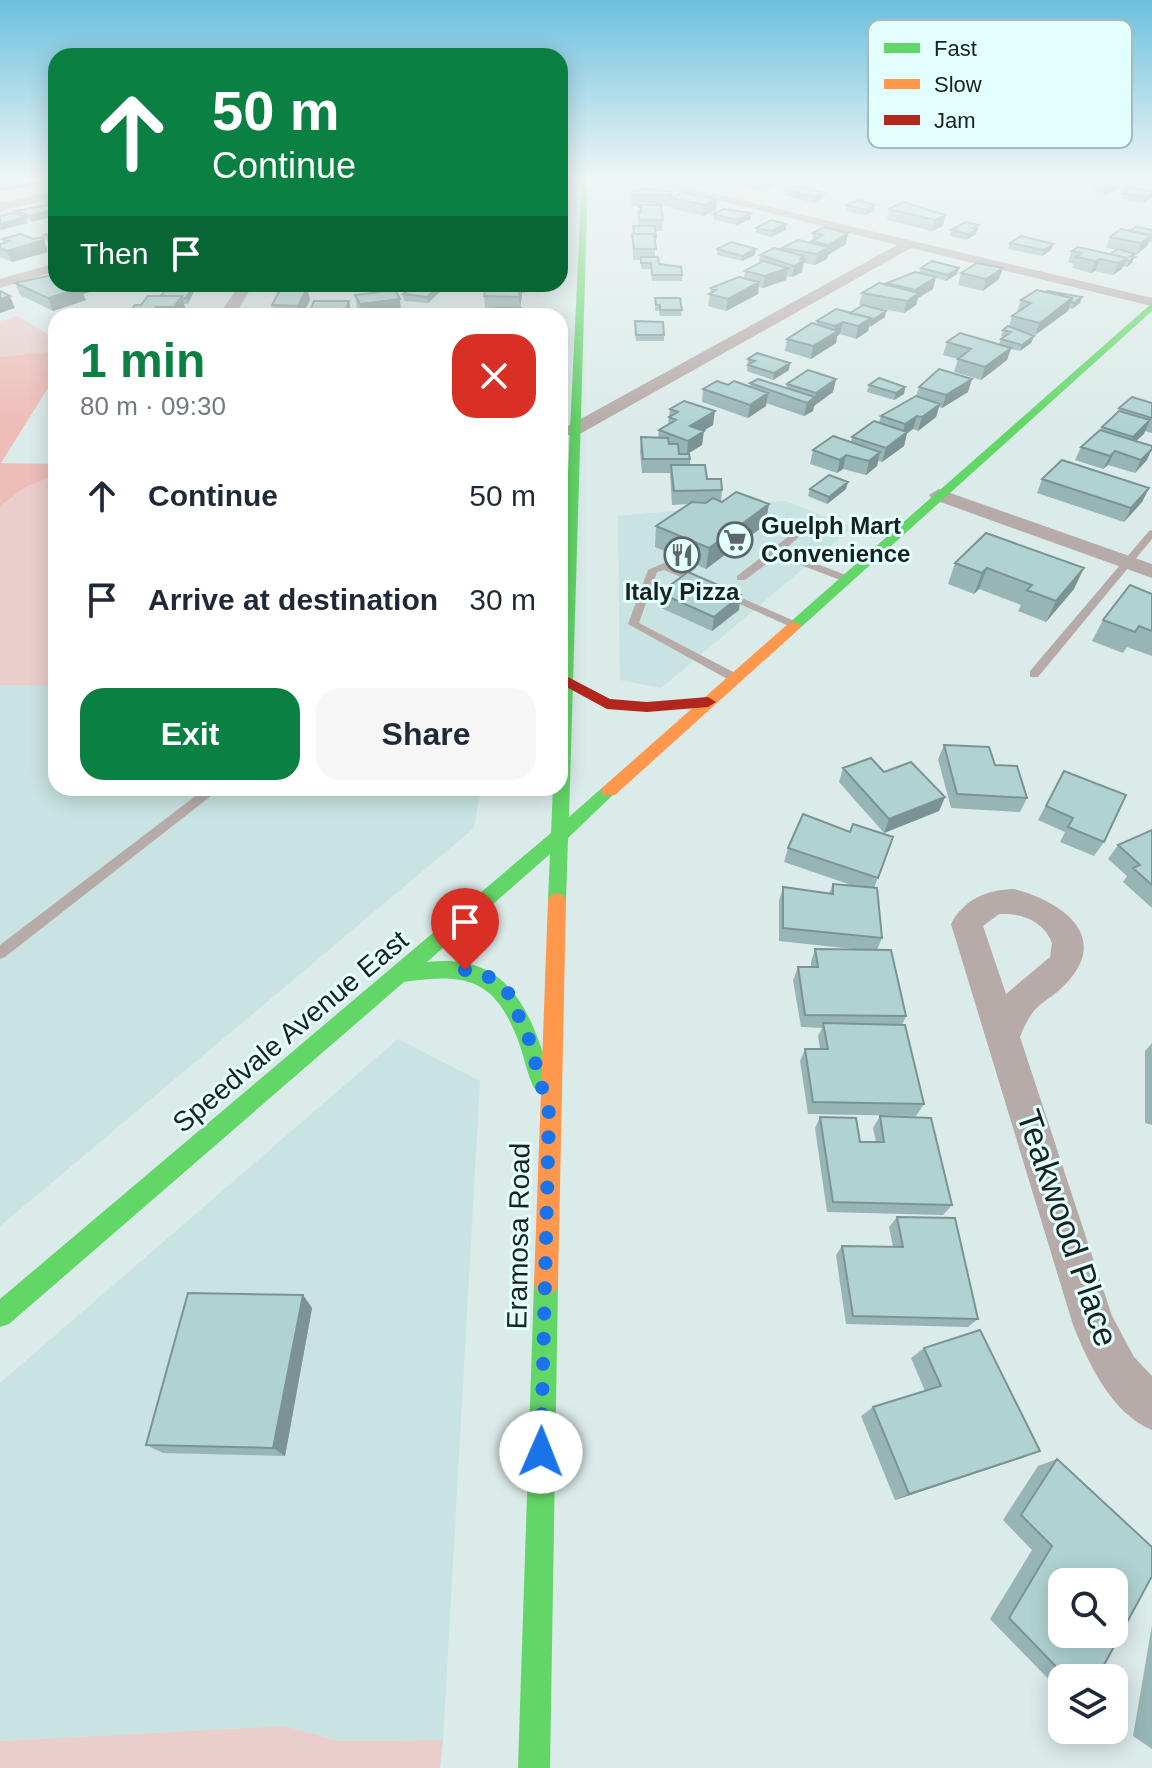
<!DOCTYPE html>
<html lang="en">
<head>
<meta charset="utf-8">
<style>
	body { margin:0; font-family:Helvetica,sans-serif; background:#f6f6f7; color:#1f2937; height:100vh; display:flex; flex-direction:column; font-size:30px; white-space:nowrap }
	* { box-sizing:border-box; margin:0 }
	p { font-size:26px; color:#747a83 }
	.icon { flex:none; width:44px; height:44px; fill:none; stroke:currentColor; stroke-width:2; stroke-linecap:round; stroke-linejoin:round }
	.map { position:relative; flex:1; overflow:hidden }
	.drawer { position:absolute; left:48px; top:308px; width:520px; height:488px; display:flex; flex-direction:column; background:#fff; border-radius:24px; box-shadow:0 4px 20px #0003 }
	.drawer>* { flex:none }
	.top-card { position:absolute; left:48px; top:48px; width:520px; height:244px; border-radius:24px; box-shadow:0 4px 20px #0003; background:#0b8043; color:#fff; overflow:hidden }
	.buttons { position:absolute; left:1048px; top:1568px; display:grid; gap:16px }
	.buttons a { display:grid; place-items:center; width:80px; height:80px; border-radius:16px; background:#fff; box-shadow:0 4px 20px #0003; font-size:40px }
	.pin { position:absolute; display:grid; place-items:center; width:68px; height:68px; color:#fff; margin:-82px -34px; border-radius:50% 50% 50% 0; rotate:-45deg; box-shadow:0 0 8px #0007 }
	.pin .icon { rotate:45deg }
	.me { position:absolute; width:88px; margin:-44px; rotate:1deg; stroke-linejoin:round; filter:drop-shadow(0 0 6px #0008) }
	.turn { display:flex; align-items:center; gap:28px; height:168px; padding:0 32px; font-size:36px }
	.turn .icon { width:104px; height:104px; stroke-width:2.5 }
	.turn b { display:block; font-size:56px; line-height:68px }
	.then { display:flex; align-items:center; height:76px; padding:0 32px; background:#0003; gap:16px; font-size:30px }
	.round { display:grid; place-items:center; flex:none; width:84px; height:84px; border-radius:24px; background:#f6f6f7 }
	.overview { display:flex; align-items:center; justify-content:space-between; height:136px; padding:0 32px }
	h1 { font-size:48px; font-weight:700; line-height:60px; color:#0b8043 }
	.primary-button { display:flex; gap:16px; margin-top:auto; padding:16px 32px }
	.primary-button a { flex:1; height:92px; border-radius:24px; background:#0b8043; color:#fff; font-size:32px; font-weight:700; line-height:92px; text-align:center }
	.primary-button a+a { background:#f6f6f7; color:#1f2937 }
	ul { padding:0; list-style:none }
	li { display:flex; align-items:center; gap:24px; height:104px; padding:0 32px }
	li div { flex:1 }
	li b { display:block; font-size:30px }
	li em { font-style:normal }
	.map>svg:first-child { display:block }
</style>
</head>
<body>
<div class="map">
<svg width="1152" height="1768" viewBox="0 0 1152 1768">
	<rect width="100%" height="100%" fill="#dbebe9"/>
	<path fill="#c8e3e1" d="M785,501L853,527L661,688L620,680L618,516Z
		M0,685L56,686V788H481L474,828L0,1226Z
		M398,1039L480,1081L443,1740L339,1741L284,1726L0,1741V1383Z"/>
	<path fill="#e9cecb" d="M18,316L56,339V351L0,357V321Z
		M56,475V686L0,685V506L26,487Z
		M284,1726L339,1741L443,1740L440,1768H0V1741Z"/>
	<path fill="#eebdb8" d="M56,351V375L1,463L56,464V475L26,487L0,506V357Z"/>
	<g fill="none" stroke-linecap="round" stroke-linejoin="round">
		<path fill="#b6aba9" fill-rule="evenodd" d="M806,523L809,524V528L783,551L851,577V581H843L777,556L745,580H737V576Z
			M1152,530V539L1038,677H1030V671L1149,531Z
			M664,563L705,582L700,585L664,570L657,572L639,623L739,675V681H731L628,624L648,570Z
			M726,591L799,623L800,625L795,628L791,627L722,596V592Z
			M206,788L212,793L211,796L5,957L0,959V945Z"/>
		<path fill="#b6aba9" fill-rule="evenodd" d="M634,179H653L1152,298V306L911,248L578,435H566L563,431L566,427L897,245Z
			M56,190V198L0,211V203Z
			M56,263V271L0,288V279Z
			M240,284H254L234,316H218Z
			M344,284H364L357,288Z
			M939,489L1152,564V578L932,499L929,495Z
			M1014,889C1054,899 1109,931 1071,978C1048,1006 1036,996 1020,1037L1112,1316L1134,1357L1152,1376V1430C1111,1413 1089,1364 1073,1325L951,924C965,898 987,890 1014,889ZM999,914C1021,913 1043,920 1052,943L1050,957L1006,994L983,926Z"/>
		<path fill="#63d668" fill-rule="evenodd" d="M582,179H588L569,817L603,787L609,785L617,791L568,838L566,900L563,905H551L548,900L550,854L427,962C512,952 531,1014 552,1081L548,1088L541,1091L534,1088C527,1074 525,1060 520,1046C497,980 469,972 404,982L9,1324L0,1327V1299L551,833L553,788H560V640Z
			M1152,303V311L799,629H789V623Z
			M546,1271L555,1274L558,1283L550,1768H518L534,1283L537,1274Z"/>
		<path fill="#ff974d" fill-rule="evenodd" d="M1135,179H1152V183L1136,180Z
			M794,622L801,626L799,629L615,795H603L601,791L603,787L789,623Z
			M557,893L563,895L566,900L558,1283L555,1292L546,1295L537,1292L534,1283L548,900L551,895Z"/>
		<path fill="#b3261e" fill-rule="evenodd" d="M566,676L610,699L647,702L708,697L716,702L708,707L647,712L607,709L561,684L560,679Z"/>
	</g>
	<path fill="#97b5b5" d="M0,179H56L33,184L29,182L30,186L4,191L0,190Z
		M733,179H762L773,186L762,191L732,182Z
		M1011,179H1054L1046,185H1031L1011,181Z
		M1059,179H1081L1080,182L1074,186L1058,183Z
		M1094,184H1120L1118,189L1105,194L1092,189Z
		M785,190L824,193L823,198L813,203L784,195Z
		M632,191H671L672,198L684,192L716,210L703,216L671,208V206H661L663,220L662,231H655V257L659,264L682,275V281H652L651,269H641V260H633L632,234L638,226V212H639L638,206H631Z
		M56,193V215L32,222L26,219L28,223L0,230V216L17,214L16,211L46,205L43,197Z
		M1122,193L1152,197L1143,203L1120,198Z
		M847,205L874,211L865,215L846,211Z
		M889,209L945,215L943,226L932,231L887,220Z
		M713,214L751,219L736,225L713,219Z
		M786,224V230L771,237L756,233V228Z
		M978,225L976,234L966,240L950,236L951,230Z
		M824,227L846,244L828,255L827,259L815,265L804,263L802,272L792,277L787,276L786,280L763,288L759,287L758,294L726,311L708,306L711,288L744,278L745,271L759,263L760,255L782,250V248L812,243L813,233Z
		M1152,230V242H1149L1147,246L1136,255L1135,254L1132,263L1127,267L1123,266L1122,269L1113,275L1095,271L1091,273L1072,268L1074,264L1068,262L1072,251L1110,254L1116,250L1106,248L1110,237L1130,231Z
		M56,232V249L49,246L45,235Z
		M2,239L48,252L12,262L0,257V244L4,243Z
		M1010,243L1051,250L1042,256L1008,249Z
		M717,249L755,255L742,261L717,255Z
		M921,268L957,274L946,281L935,278L933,289L918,298L916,305L904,313L872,307L885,317L869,327L868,331L856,339L840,334L837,336L836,343L811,359L785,351L787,339L816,325L817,321L850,313L862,305H859L862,293L887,285V283L919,273Z
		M1003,268L999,279L983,291L958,285L961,273Z
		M56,270V284L113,285L83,294L86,300L53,311L20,295L15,283L55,277L53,271Z
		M176,284H203L200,289H194V291L188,304H184L185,308L180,316H133L131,310L161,296Z
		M488,284H524L525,293H522L520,308L521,316H494L495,309L485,308L484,296Z
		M307,288L310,300L302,316H275L272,305Z
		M442,290L428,303L404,301L403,294Z
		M355,295L401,311L362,316L357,307Z
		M655,298L682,310L681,316H660L659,311H655Z
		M1021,300L1080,303L1072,309L1069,308L1068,311L1035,335L1023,332L1034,336L1031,343L1020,351L1011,349L1007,360L981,380L954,372L958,359L943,355L947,342L999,344L1001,339L1004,337L1001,336L1003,330L1009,326L1012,316L1017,312Z
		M349,301L350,307L346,316H311L310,311Z
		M635,321L664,335V341H636Z
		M748,359L789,370L773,380L747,371Z
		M836,379L833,392L814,406L813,411L804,416L766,403V406L748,418L702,402L703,389L728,385L750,386V383L786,388L787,384Z
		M869,385L905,387L904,394L894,400L867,392Z
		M919,387L968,392L942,408L939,407L936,417L918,431L913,429L907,433L904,446L882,462L878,461L877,466L866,475L843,469L837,473L810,464L813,450L851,442L852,437L879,423L881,416L916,396Z
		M1152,403V433L1145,431L1136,441L1147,460L1135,473L1108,465L1103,469L1075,460L1081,447L1100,430L1102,427L1117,413L1119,408Z
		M670,409L713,425L703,431L702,445L688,454L690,459V465L722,490L721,501L769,504L765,525L706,569L655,547L656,526L688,504L672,505L670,473H642L640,451L641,437L658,438L659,430L668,424Z
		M1042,479L1149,488L1142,502L1124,522L1037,493Z
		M810,489H846L827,504L808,496Z
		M986,533L1074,589L1046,622L1018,611L1021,605L979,589L974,594L948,584L955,563Z
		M660,593L739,610L712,631L659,607Z
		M1152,594V656L1127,647L1123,653L1092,641L1103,620Z
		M944,745L995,765L1027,798L1020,812L951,808L938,759Z
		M843,768L884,772L945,797L939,811L884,833L839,782Z
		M1064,771L1104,842L1094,856L1060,842L1065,832L1038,820Z
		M1152,830V908L1123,882L1127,876L1108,859L1118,845Z
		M850,832L893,837L874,888L882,938L877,950L906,1016L902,1025L924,1104L916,1116L808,1114L800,1061L805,1049H820L818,1036L822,1028L801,1027L793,980L798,967H811V962L815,949H853L779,941V901L783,887L829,894L833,884L854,886L784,862L788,848Z
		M1152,1043V1125L1145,1123V1051Z
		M880,1116L952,1205L943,1215L827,1212L815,1128L820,1117L860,1142H876L873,1128Z
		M897,1217L978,1319L968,1327L846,1324L836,1255L842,1246L893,1247L889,1227Z
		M303,1295L312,1308L285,1456L163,1453L146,1445Z
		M924,1348L1022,1458L895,1500L861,1416L873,1407L925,1391L911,1358Z
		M1057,1459L1097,1678H1062V1693L990,1619L1032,1550L1003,1520L1038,1466Z
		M1152,1625V1749L1133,1736Z"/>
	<path fill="#7b9493" d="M31,179H56L33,184Z
		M1048,179H1054L1046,185Z
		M1078,179H1081L1080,182L1074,186L1076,180Z
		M28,181L30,186L4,191L2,186Z
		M774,181L773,186L762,191L763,186Z
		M1120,184L1118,189L1105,194L1107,188Z
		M824,193L823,198L813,203L814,197Z
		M1152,193V197L1143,203L1145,197Z
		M717,200L716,210L703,216L704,205Z
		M875,205L874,211L865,215L866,210Z
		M56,209V215L32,222L30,216Z
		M751,213V219L736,225L737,220Z
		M945,215L943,226L932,231L935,220Z
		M25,217L28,223L1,230L0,224Z
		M786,224V230L771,237L772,231Z
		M978,225L976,234L966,240L968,234L973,228Z
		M848,233L846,244L828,255L827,259L815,265L817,254L827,248L828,245Z
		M1152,235L1147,246L1136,255L1141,243Z
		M43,237L48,252L12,262L7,251Z
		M1053,244L1051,250L1042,256L1044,250Z
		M756,249L755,255L742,261V256Z
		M1135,254L1132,263L1127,267L1131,256Z
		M804,256L802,272L792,277L794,266L800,259Z
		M1127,258L1122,269L1113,275L1118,263Z
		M1100,259L1095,271L1091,273L1095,261Z
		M788,268L786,280L763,288L765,276Z
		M959,268L957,274L946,281L948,275Z
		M1003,268L999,279L983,291L986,279Z
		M936,277L933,289L918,298L916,305L904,313L907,301L913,296L915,290Z
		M759,282L758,294L726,311L728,299Z
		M80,284L113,285L83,294L86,300L53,311L48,298L81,288Z
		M441,284L442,290L428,303L427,297Z
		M522,284V295L520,309L519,297Z
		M193,285L194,291L188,304L186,298Z
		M307,288L310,300L302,316H300L298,306Z
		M10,296L15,308L0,313V299Z
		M182,296L185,308L180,316H177L174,307Z
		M1082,297L1080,303L1072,309L1074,303Z
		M1072,298L1068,311L1035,335L1040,323Z
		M400,299L401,311L362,316L360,304Z
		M349,301L350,307L346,316L345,311Z
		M156,307L159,316H155L153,310Z
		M886,311L885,317L870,327L871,321Z
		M871,318L868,331L856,339L858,326Z
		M843,322L840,334L837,336L836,343L811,359L813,346L834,334L835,326Z
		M1034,336L1031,343L1020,351L1022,345Z
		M1011,348L1007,360L981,380L985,367Z
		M790,363L789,370L773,380L774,373Z
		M836,379L833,392L814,406L813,411L804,416L807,403L815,398L816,393Z
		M972,379L968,392L942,408L946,395Z
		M905,387L904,394L894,400L896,393Z
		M768,393L766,406L748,418L750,405Z
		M940,404L936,417L918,431L922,417Z
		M715,411L713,425L689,440L690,426Z
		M917,416L913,429L907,433L904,446L882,462L886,448L902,437L905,424Z
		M1150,420L1144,434L1126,450L1133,437Z
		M704,431L702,445L687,454L688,441Z
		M1152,449L1147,460L1135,473L1141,460Z
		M1115,451L1108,465L1103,469L1110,456Z
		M880,452L877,466L866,475L869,461Z
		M846,455L843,469L837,473L840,460Z
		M848,482L846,489L827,504L829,497Z
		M1149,488L1142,502L1124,522L1131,508Z
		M769,504L765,525L706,569L709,548Z
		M987,568L979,589L974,594L982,573Z
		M1084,568L1074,589L1046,622L1056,601Z
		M741,595L739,610L712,631L714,617Z
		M945,797L939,811L884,833L889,819Z
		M303,1295L312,1308L285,1456L273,1448Z
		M1040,1451L1022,1458L895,1500L909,1494Z"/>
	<path fill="#b0d3d2" stroke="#7b9493" stroke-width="2" fill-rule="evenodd" d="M0,179H23L28,181L2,186L0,185Z
		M738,179H762L774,181L763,186Z
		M1100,180L1120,184L1107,188L1094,184Z
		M794,186L824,193L814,197L785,190Z
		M1131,187L1152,191V193L1145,197L1122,193Z
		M646,188L671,191L672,195H632V191Z
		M684,192L717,200L704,205L672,198Z
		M56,193V201L43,197Z
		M858,200L875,205L866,210L847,205Z
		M638,201L657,202L658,205H641V207H639Z
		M903,202L945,215L935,220L889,209Z
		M46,205L56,209L30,216L16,211Z
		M641,205H661L663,220H640L638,212H641Z
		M724,209L751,213L737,220L713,214Z
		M14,213L25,217L0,224V216Z
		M771,220L786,224L772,231L756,228Z
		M966,222L978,225L973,228L977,229L968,234L951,230Z
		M633,226H655L656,238H655L654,234H634Z
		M824,227L848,233L828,245L812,241L823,235L813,233Z
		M1136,227L1152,230V236L1130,231Z
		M1121,229L1152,235L1141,243L1110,237Z
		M56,232V239L45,235Z
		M20,234L33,239L43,237L44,240L7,251L0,248V244L9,241L2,239Z
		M632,234H654L656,249H634Z
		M1021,236L1053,244L1044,250L1010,243Z
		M798,240L829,247L817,254L782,248Z
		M731,242L756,249L742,256L717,249Z
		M1078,247L1127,258L1118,263L1100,259L1095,261L1076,257L1082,253L1072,251Z
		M774,248L804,256L800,259L804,260L794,266L760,255Z
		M1118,249L1135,254L1131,256L1135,257L1129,261L1126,260L1127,258L1110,254Z
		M641,257H658L659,264L681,267L682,275H652L651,263H641Z
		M763,261L788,268L765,276L745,271Z
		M932,261L959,268L948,275L921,268Z
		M977,263L1003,268L986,279L961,273Z
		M915,272L936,277L915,290L887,283Z
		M52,275L56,277V284H72L81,288L48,298L15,283Z
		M739,277L759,282L728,299L709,294L716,290L711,288Z
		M879,283L919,293L907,301L862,293Z
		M418,284H441L427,297L403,294Z
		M521,284L519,297L484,296L486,286Z
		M169,285H193L186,298H182V296H161Z
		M281,288H307L298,306L272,305Z
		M395,290L400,299L360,304L355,295Z
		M1037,290L1072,298L1040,323L1012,316L1031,303L1021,300Z
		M0,291L10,296L0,299Z
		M1048,291L1082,297L1074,303L1071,302L1072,298L1046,292Z
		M148,296H182L174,307H156L153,310H131L135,305H141Z
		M655,298H680L682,310H660V305H656Z
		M314,301H349L345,311H310Z
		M863,305L886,311L871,321V318L850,313Z
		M495,308H521L520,316H494Z
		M836,309L871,318L858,326L843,322L835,326L817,321Z
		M275,315H302L275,316Z
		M635,321L663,322L664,335H636Z
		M812,323L838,331L813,346L787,339Z
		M1008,326L1034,336L1022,345L1001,339L1011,332L1003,330Z
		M960,333L1011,348L985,367L958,359L971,349L947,342Z
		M757,353L790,363L774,373L748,365L755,361L748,359Z
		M939,369L972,379L946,395L919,387Z
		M808,370L836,379L816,393L787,384Z
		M879,378L905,387L896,393L869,385Z
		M758,379L815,397L807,403L750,383Z
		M717,381L728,385L734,381L768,393L750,405L703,389Z
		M916,396L940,404L922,417L917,416L905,424L881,416Z
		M1132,397L1152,403V418L1119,408Z
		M684,401L715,411L690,426L704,431L688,441L659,430L676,420L669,417L678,412L670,409Z
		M1119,411L1150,420L1133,437L1102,427Z
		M874,421L907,432L886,448L852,437Z
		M1100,430L1152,446V449L1141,460L1115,451L1110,456L1081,447Z
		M833,436L880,452L869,461L846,455L840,460L813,450Z
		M641,437L668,438L669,444H678L679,454H689L690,459H643Z
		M1062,460L1149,488L1131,508L1042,479Z
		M671,465H705L707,479H721L722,490L674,491Z
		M829,475L848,482L829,497L810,489Z
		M736,492L769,504L709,548L656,526L692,502L706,503L713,498L722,502Z
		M986,533L1084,568L1056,601L1027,590L1032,585L987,568L982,573L955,563Z
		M688,572L741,595L714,617L660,593Z
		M1130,585L1152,594V631L1139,626L1135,632L1103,620Z
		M944,745L989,747L995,765L1017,766L1027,798L957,794Z
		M871,758L884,772L911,762L945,797L889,819L843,768Z
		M1064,771L1126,795L1104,842L1068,827L1073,818L1046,806Z
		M803,814L850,832L853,824L893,837L878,878L788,848Z
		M1152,830V885L1133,868L1140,865L1118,845Z
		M833,884L877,888L882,938L783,928V887L833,894Z
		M815,949L891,950L906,1016L805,1015L798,967H818Z
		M823,1023L905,1025L924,1104L813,1102L805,1049H828Z
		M880,1116L931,1118L952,1205L833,1202L820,1117L856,1118L860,1142H884Z
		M897,1217L955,1218L978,1319L853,1316L842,1246L903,1247Z
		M188,1293L303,1295L273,1448L146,1445Z
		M980,1330L1040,1451L909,1494L873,1407L941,1386L924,1348Z
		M1057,1459L1152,1547V1576L1097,1678H1067L1009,1618L1052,1546L1021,1515ZM1062,1582H1114V1634H1062Z"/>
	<linearGradient id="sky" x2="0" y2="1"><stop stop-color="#6dc0de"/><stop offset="0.42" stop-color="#eff6f5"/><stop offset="1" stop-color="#eff6f5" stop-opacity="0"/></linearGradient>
	<rect width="1152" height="426" fill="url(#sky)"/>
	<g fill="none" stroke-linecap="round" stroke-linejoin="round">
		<path stroke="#1a73e8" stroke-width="14" stroke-dasharray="0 25.2" d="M465,970L485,974L508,993L528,1036L549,1113L541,1452"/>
	</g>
	<defs>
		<symbol id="supermarket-ring" viewBox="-11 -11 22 22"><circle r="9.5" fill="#e2fefd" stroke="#5c6867" stroke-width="1.5"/><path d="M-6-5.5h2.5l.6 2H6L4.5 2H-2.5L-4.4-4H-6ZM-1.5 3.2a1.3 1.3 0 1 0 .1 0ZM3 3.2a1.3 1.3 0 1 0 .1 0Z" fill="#5c6867"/></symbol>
		<symbol id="restaurant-ring" viewBox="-11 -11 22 22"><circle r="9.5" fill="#e2fefd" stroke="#5c6867" stroke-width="1.5"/><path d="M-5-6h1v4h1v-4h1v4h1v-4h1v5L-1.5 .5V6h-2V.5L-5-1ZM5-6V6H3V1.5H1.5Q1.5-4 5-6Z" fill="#5c6867"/></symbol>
	</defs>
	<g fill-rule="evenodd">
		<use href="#supermarket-ring" x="715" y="520" width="40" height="40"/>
		<use href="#restaurant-ring" x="662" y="535" width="40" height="40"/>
	</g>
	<g text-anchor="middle" stroke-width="6" stroke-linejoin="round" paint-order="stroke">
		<g font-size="24" font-weight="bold" fill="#182221" stroke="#e2fefd" text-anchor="start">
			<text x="761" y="534">Guelph Mart<tspan x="761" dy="28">Convenience</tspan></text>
			<text x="682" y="600" text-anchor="middle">Italy Pizza</text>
		</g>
		<g font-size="28" fill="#182221" stroke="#e2fefd">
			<text transform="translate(290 1031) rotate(-40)" y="10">Speedvale Avenue East</text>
			<text transform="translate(518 1236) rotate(-89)" y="10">Eramosa Road</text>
		</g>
		<g font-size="34" fill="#182221" stroke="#e2fefd">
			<text transform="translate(1068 1228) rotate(71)" y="12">Teakwood Place</text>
		</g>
	</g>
	<rect x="868" y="20" width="264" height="128" rx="12" fill="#e2fefd" stroke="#a5bcbb" stroke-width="2"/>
	<rect x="884" y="43" width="36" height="10" fill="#63d668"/>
	<rect x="884" y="79" width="36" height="10" fill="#ff974d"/>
	<rect x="884" y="115" width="36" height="10" fill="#b3261e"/>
	<g font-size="22" fill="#182221">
		<text x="934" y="56">Fast</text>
		<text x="934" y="92">Slow</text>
		<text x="934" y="128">Jam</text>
	</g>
</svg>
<div class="buttons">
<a><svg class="icon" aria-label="search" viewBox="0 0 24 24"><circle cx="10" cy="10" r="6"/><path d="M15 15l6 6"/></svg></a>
<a><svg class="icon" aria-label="layers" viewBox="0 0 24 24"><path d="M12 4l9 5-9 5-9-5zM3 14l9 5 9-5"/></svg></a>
</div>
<div class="pin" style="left:465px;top:970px;background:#d93025"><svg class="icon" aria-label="arrive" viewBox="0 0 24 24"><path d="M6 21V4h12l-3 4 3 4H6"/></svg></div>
<svg class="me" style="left:541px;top:1452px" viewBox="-20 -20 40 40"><circle r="19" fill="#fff"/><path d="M0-13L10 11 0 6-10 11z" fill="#1a73e8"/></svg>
<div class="top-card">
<div class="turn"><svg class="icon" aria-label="ahead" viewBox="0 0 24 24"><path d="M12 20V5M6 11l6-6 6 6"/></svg><div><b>50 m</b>Continue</div></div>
<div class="then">Then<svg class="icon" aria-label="arrive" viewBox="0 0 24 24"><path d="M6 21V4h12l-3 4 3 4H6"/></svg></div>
</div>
<section class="drawer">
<div class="overview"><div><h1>1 min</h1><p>80 m · 09:30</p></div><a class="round" style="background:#d93025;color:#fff"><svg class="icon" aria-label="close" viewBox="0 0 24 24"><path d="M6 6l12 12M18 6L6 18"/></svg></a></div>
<ul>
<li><svg class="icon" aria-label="ahead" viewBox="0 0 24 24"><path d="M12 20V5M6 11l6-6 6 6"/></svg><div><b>Continue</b></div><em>50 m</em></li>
<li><svg class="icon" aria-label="arrive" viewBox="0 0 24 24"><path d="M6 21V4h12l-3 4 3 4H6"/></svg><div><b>Arrive at destination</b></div><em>30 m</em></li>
</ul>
<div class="primary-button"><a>Exit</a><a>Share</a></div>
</section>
</div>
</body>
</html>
